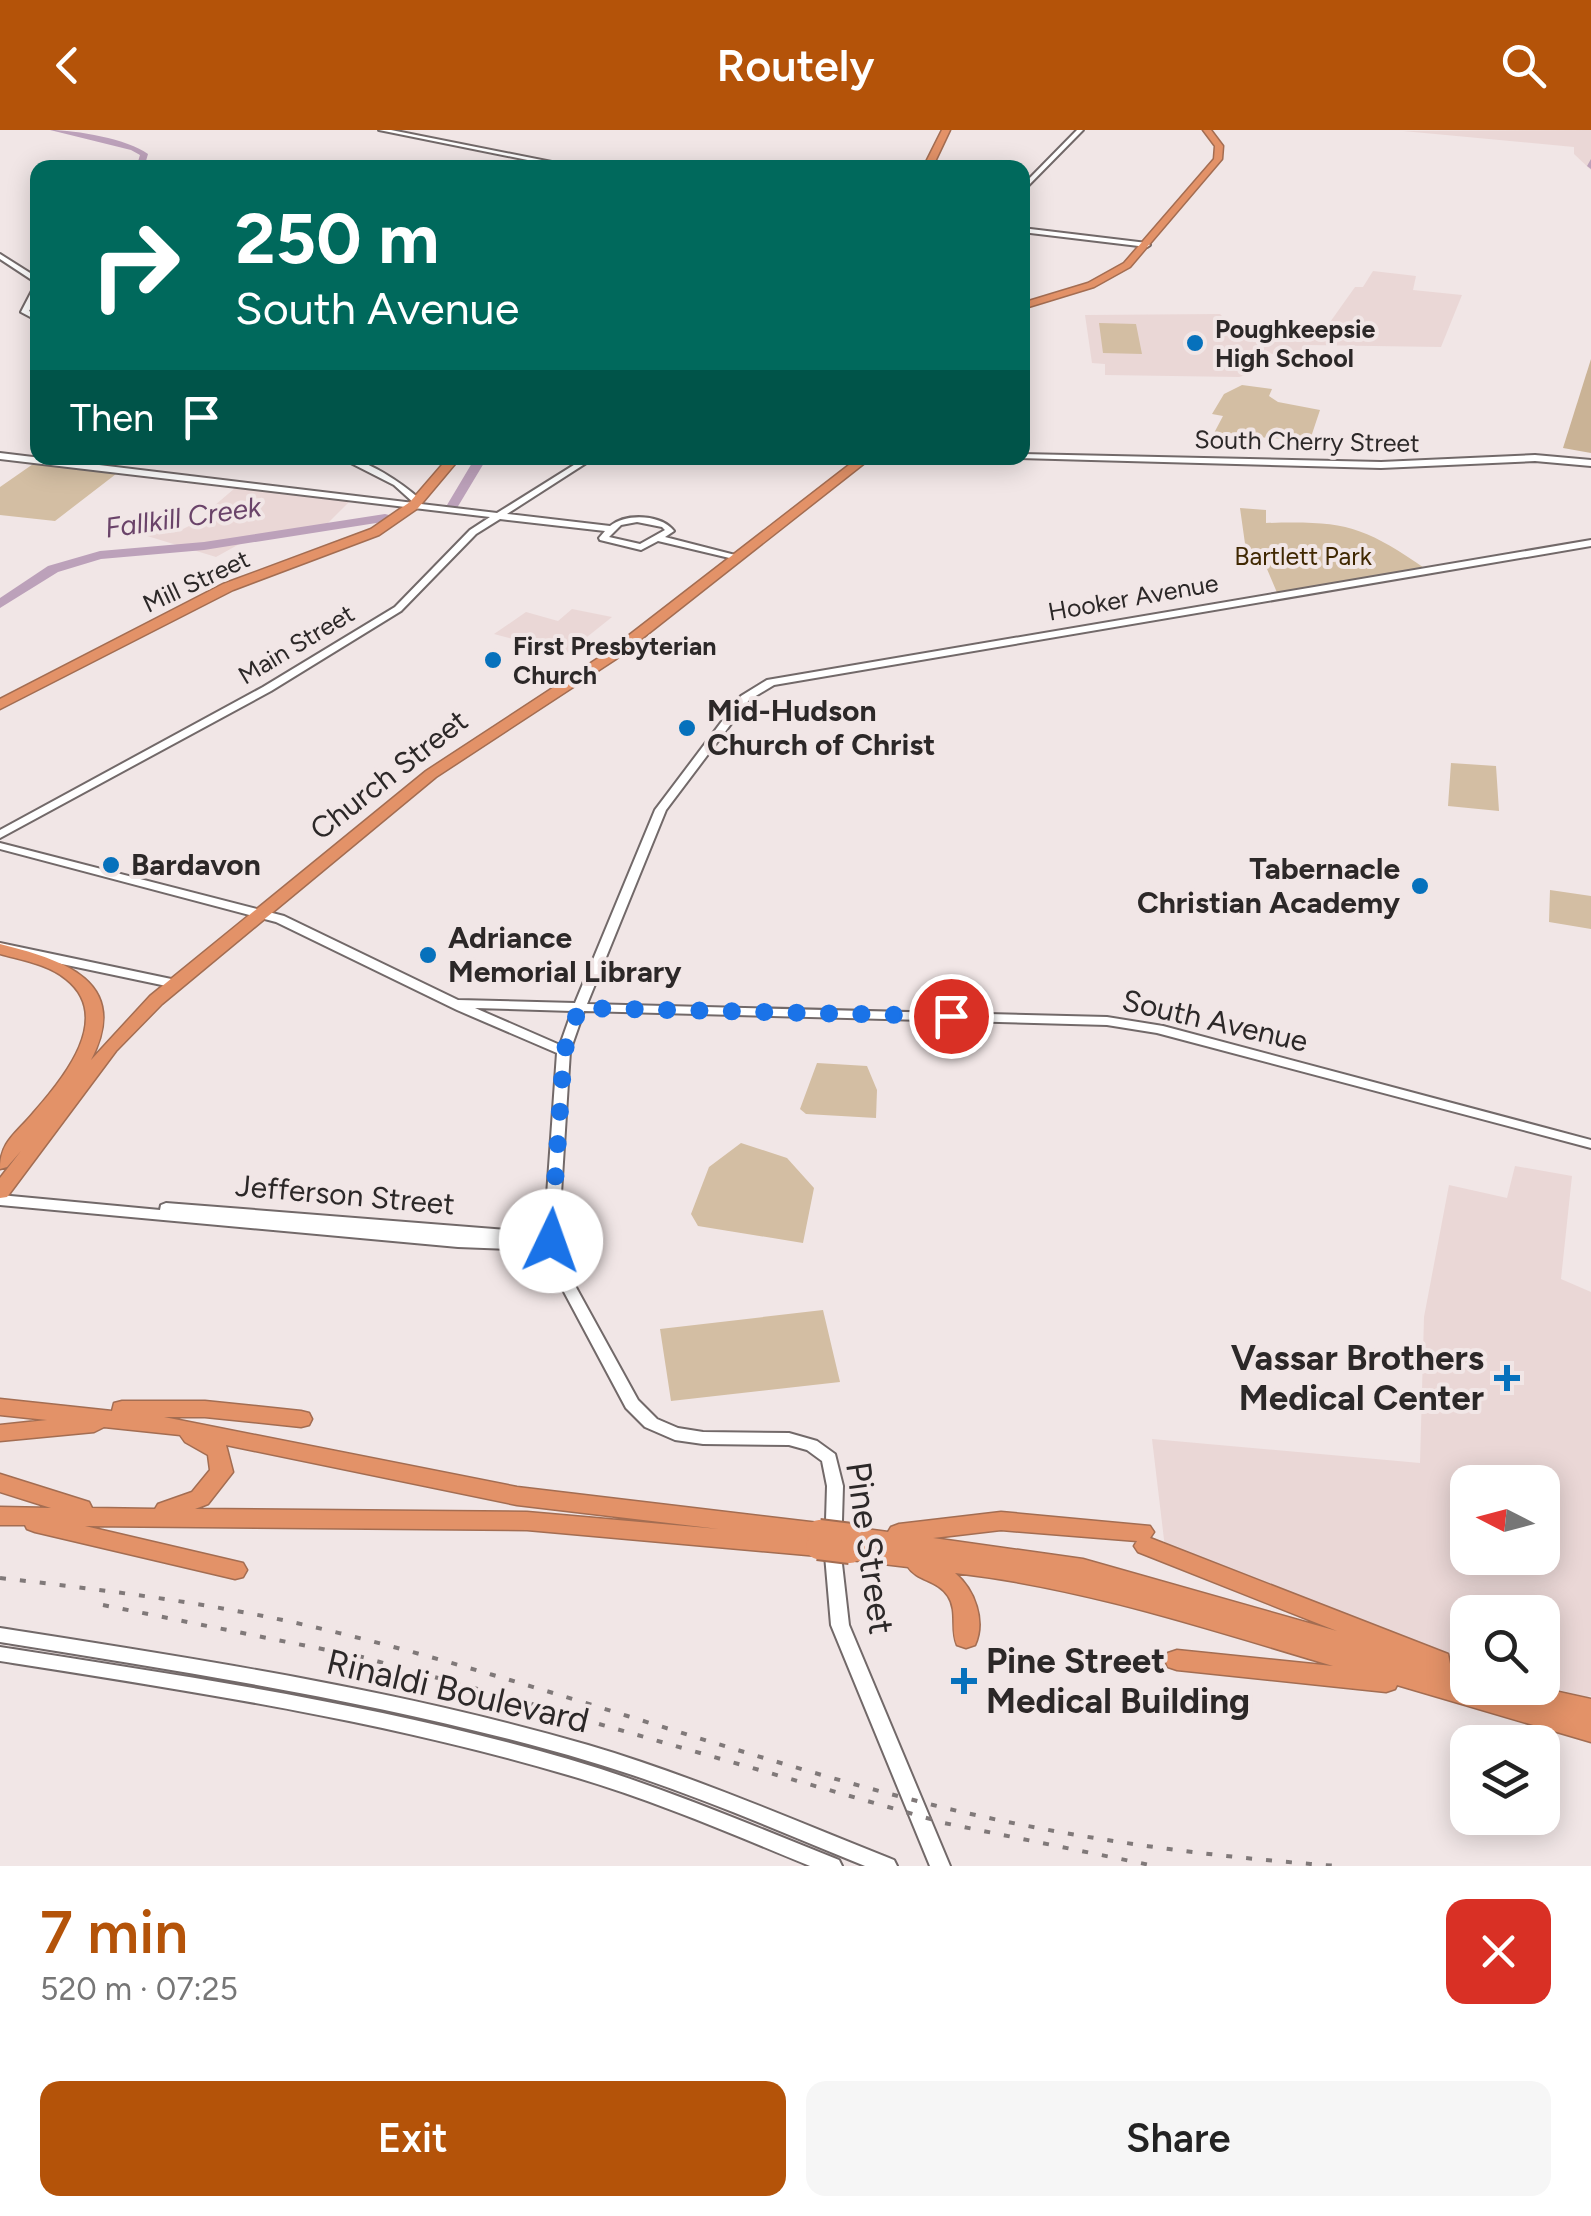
<!DOCTYPE html>
<html lang="en">
<head>
<meta charset="utf-8">
<style>
	body { margin:0; font-family:Figtree,sans-serif; background:#f6f6f6; color:#222; height:100vh; display:flex; flex-direction:column; font-size:38px; white-space:nowrap }
	* { box-sizing:border-box; margin:0 }
	p { font-size:32px; color:#767676 }
	.icon { flex:none; width:55px; height:55px; fill:none; stroke:currentColor; stroke-width:2; stroke-linecap:round; stroke-linejoin:round }
	.map { position:relative; height:1736px; overflow:hidden }
	.drawer { display:flex; flex-direction:column; background:#fff; flex:1 }
	.drawer>* { flex:none }
	.hud { position:absolute; left:30px; top:30px; width:1000px; height:305px; border-radius:20px; box-shadow:0 5px 25px #0003; background:#00695c; color:#fff; overflow:hidden }
	.needle { width:65px; rotate:276deg }
	.tools { position:absolute; left:1450px; top:1335px; display:grid; gap:20px }
	.tools a { display:grid; place-items:center; width:110px; height:110px; border-radius:20px; background:#fff; box-shadow:0 5px 25px #0003; font-size:50px }
	.pin { position:absolute; display:grid; place-items:center; width:85px; height:85px; color:#fff; margin:-42px; border:5px solid #fff; border-radius:50%; box-shadow:0 2px 10px #0007 }
	.me { position:absolute; width:110px; margin:-55px; rotate:3deg; stroke-linejoin:round; filter:drop-shadow(0 0 8px #0008) }
	.turn { display:flex; align-items:center; gap:35px; height:210px; padding:0 40px; font-size:45px }
	.turn .icon { width:130px; height:130px; stroke-width:2.5 }
	.turn b { display:block; font-size:70px; line-height:85px }
	.then { display:flex; align-items:center; height:95px; padding:0 40px; background:#0003; gap:20px; font-size:38px }
	.round { display:grid; place-items:center; flex:none; width:105px; height:105px; border-radius:20px; background:#f6f6f6 }
	.head { display:flex; align-items:center; justify-content:space-between; height:170px; padding:0 40px }
	h1 { font-size:60px; font-weight:600; line-height:75px; color:#b45309 }
	.action { display:flex; gap:20px; margin-top:auto; padding:20px 40px }
	.action a { flex:1; height:115px; border-radius:20px; background:#b45309; color:#fff; font-size:40px; font-weight:600; line-height:115px; text-align:center }
	.action a+a { background:#f6f6f6; color:#222 }
	header { display:flex; justify-content:space-between; align-items:center; height:130px; padding:0 40px; background:#b45309; color:#fff; font-size:45px; font-weight:600 }
	.map>svg:first-child { display:block }
</style>
</head>
<body>
<header><svg class="icon" aria-label="back" viewBox="0 0 24 24"><path d="M15 5l-7 7 7 7"/></svg>Routely<svg class="icon" aria-label="search" viewBox="0 0 24 24"><circle cx="10" cy="10" r="6"/><path d="M15 15l6 6"/></svg></header>
<div class="map">
<svg width="1591" height="1736" viewBox="0 0 1591 1736">
	<rect width="100%" height="100%" fill="#f1e6e6"/>
	<path fill="#ead7d6" fill-rule="evenodd" d="M1591,0V40L1574,24V17L1403,1Z
		M1373,141L1416,146L1413,160L1462,165L1441,217L1306,215L1299,227L1267,223L1253,243L1239,247L1105,245V234L1092,233L1085,185L1220,184L1230,194L1284,195L1287,191L1328,195L1355,157H1363Z
		M235,358L350,371L326,395L252,407L216,427L144,405L153,398L179,401L193,394Z
		M572,479L612,487L567,523L494,504L526,482L558,491Z
		M1515,1036L1572,1046L1561,1149L1591,1162V1566L1587,1567L1543,1556L1542,1482H1468L1467,1533L1165,1418L1152,1309L1420,1333L1424,1187L1449,1055L1507,1068ZM1468,1352H1542V1428H1468Z"/>
	<path fill="#d3bea3" d="M1099,193L1136,194L1142,224L1103,223Z
		M1242,255L1272,259L1269,266L1278,272L1320,280L1310,310L1213,305L1223,286L1212,284L1224,264Z
		M36,332L115,342L116,344L55,391L0,385V357Z
		M1240,378L1266,380V393C1345,391 1362,395 1427,440L1278,465L1267,439L1248,435Z
		M1451,633L1496,636L1499,681L1448,676Z
		M1550,760L1591,766V799L1549,792Z
		M817,933L867,936L877,960L876,988L806,984L800,979Z
		M741,1013L787,1028L814,1058L803,1113L698,1096L691,1084L709,1037Z
		M823,1180L840,1252L671,1271L660,1199Z"/>
	<path fill="#cab396" d="M1591,229V323L1563,318Z"/>
	<g fill="none" stroke-linecap="round" stroke-linejoin="round">
		<path fill="#bca1ba" fill-rule="evenodd" d="M50,0C76,0 128,9 148,24L144,38H136L140,25L131,20Z
			M1591,29V39L1587,36Z
			M475,328H487L457,378H449L447,375Z
			M385,384L389,385V391L204,420L101,429L58,442L0,478V468L48,436L100,421L204,412Z"/>
		<defs>
			<path id="secondary" d="M379,0H391L582,38H567Z
				M1077,0H1083L1022,62V56Z
				M1022,98L1147,113L1150,115L1147,117L1022,102Z
				M0,124L38,148V154L0,129Z
				M38,155V165L29,181L38,186V191L21,182L34,157Z
				M0,323L414,373L394,355L341,328C365,327 403,354 421,370V374L497,383L585,328H594L507,384L610,396C626,383 661,384 674,401L665,407L743,427L738,430L658,411L641,420L600,410L599,408L605,401L500,389L476,404L401,481L271,561L0,708V700L263,557L395,477L470,400L490,387L0,329ZM637,392L662,397L665,400L640,414L609,407L621,395Z
				M1022,324L1381,332L1535,325L1591,330V336L1535,331L1381,338L1019,328H1022Z
				M1591,410V416L774,555L749,570L666,680L587,874L1107,887L1163,896L1591,1010V1018L1157,903L1107,895L584,881L570,921L558,1111L561,1130L638,1270L657,1289L678,1298L703,1302L789,1303L817,1311L835,1324L843,1356L841,1425L849,1495L950,1736H930L831,1495L825,1425L827,1356L822,1331L807,1320L789,1315L703,1314L675,1310L645,1297L626,1278L547,1130L545,1118L538,1120L458,1117L0,1075V1065L160,1080L161,1075L166,1073L520,1101L525,1103L527,1106L524,1110L544,1108L557,923L457,880L276,792L0,719V713L284,786L458,870L575,873L655,680L741,566L767,550ZM475,878L572,881L560,915Z
				M0,813L176,850L182,854L176,858L0,821Z
				M0,1498C197,1529 396,1559 588,1615C693,1646 793,1690 894,1730L897,1736H865C774,1699 683,1659 588,1631C396,1574 197,1544 0,1512Z
				M0,1517C191,1547 382,1575 568,1629C660,1656 749,1694 839,1730L842,1736H810C730,1703 651,1669 568,1645C382,1590 191,1561 0,1531Z"/>
			<path id="highway" d="M942,0H950L932,38H923Z
				M1203,0H1211L1223,16L1222,29L1130,137L1094,157L1022,179V173L1088,153L1124,133L1214,29L1215,16Z
				M448,328H460L418,378L379,405L233,460L0,579V569L223,454L371,399L410,372Z
				M858,328H871L616,529L436,647L162,874L116,921L7,1067L0,1068V1048L21,1021L7,1037L0,1039C0,1011 17,1003 34,982C64,948 114,887 66,849C48,834 21,830 0,824V814C63,830 132,851 91,930L150,866L426,641L606,523Z
				M0,1269L112,1281L114,1273L122,1271H205L301,1281L309,1283L312,1289L309,1295L301,1297L205,1287H164L517,1357L819,1393L827,1396L831,1402L823,1410L830,1417L826,1423L818,1426L527,1400L85,1396L243,1433L247,1440L243,1447L235,1449L35,1402L27,1399L25,1395H0V1377L51,1378L0,1362V1344L89,1372L92,1378L155,1379L158,1374L192,1362L210,1340L208,1325L185,1312L180,1305L104,1297L94,1302L0,1311V1295L47,1290L0,1285ZM226,1315L517,1375L719,1399L527,1382L195,1379L208,1374L233,1342Z
				M1001,1382L1150,1396L1154,1402L1150,1408L1448,1524L1450,1534L1468,1539V1558L1488,1560L1487,1558H1541L1591,1569V1612L1397,1555L1395,1559L1386,1562L1177,1540L1168,1537L1165,1530L1168,1523L1177,1520L1333,1536C1208,1499 1085,1458 955,1443C975,1460 986,1491 975,1515L966,1518L957,1515C950,1500 958,1481 948,1466C938,1450 917,1451 908,1437L850,1430L842,1428L838,1421L845,1413L839,1406L843,1400L851,1397L888,1402L891,1397L899,1394ZM1001,1400L1137,1411L1134,1416L1138,1422L1337,1501L1083,1429L933,1408Z"/>
		</defs>
		<use href="#secondary" stroke="#726969" stroke-width="4"/>
		<use href="#highway" stroke="#a36d52" stroke-width="3"/>
		<use href="#secondary" fill="#fff" fill-rule="evenodd"/>
		<use href="#highway" fill="#e39268" fill-rule="evenodd"/>
		<path stroke="#807979" stroke-width="4" stroke-dasharray="6 14" stroke-linecap="butt" d="M0,1448C105,1460 211,1473 314,1497C523,1546 725,1623 933,1675C1066,1708 1201,1726 1337,1736
			M103,1475L362,1527L561,1582
			M599,1594L944,1693L1155,1736"/>
		<defs>
			<path id="highway-bridge" d="M819,1402L851,1406
				M818,1417L850,1421"/>
		</defs>
		<use href="#highway-bridge" stroke="#a36d52" stroke-width="28" stroke-linecap="butt"/>
		<use href="#highway-bridge" stroke="#e39268" stroke-width="24"/>
	</g>
	<g fill="none" stroke-linecap="round" stroke-linejoin="round">
		<path stroke="#1a73e8" stroke-width="18" stroke-dasharray="0 32.4" d="M551,1111L564,922L579,878L951,886"/>
	</g>
	<g fill="#0671bc" stroke="#f1e6e6" stroke-width="4">
		<circle cx="1195" cy="213" r="10"/>
		<circle cx="493" cy="530" r="10"/>
		<circle cx="687" cy="598" r="10"/>
		<circle cx="111" cy="735" r="10"/>
		<circle cx="1420" cy="756" r="10"/>
		<circle cx="428" cy="825" r="10"/>
		<path d="M1502 1233h10v10h10v10h-10v10h-10v-10h-10v-10h10z"/>
		<path d="M959 1536h10v10h10v10h-10v10h-10v-10h-10v-10h10z"/>
	</g>
	<g text-anchor="middle" stroke-width="8" stroke-linejoin="round" paint-order="stroke">
		<g font-size="25" font-weight="bold" fill="#2c2828" stroke="#f1e6e6" text-anchor="start">
			<text x="1215" y="208">Poughkeepsie<tspan x="1215" dy="29">High School</tspan></text>
			<text x="513" y="525">First Presbyterian<tspan x="513" dy="29">Church</tspan></text>
		</g>
		<g font-size="25" fill="#2c2828" stroke="#f1e6e6">
			<text transform="translate(1307 311) rotate(1)" y="9">South Cherry Street</text>
			<text transform="translate(196 451) rotate(-25)" y="9">Mill Street</text>
			<text transform="translate(1133 467) rotate(-10)" y="9">Hooker Avenue</text>
			<text transform="translate(296 514) rotate(-31)" y="9">Main Street</text>
		</g>
		<g font-size="25" fill="#402802" stroke="#f1e6e6">
			<text x="1303" y="435">Bartlett Park</text>
		</g>
		<g font-size="28" font-style="italic" fill="#6a4369" stroke="#f1e6e6">
			<text transform="translate(183 387) rotate(-8)" y="10">Fallkill Creek</text>
		</g>
		<g font-size="30" font-weight="bold" fill="#2c2828" stroke="#f1e6e6" text-anchor="start">
			<text x="707" y="591">Mid-Hudson<tspan x="707" dy="34">Church of Christ</tspan></text>
			<text x="131" y="745">Bardavon</text>
			<text x="1400" y="749" text-anchor="end">Tabernacle<tspan x="1400" dy="34">Christian Academy</tspan></text>
			<text x="448" y="818">Adriance<tspan x="448" dy="34">Memorial Library</tspan></text>
		</g>
		<g font-size="30" fill="#2c2828" stroke="#f1e6e6">
			<text transform="translate(389 645) rotate(-38)" y="10">Church Street</text>
			<text transform="translate(1215 891) rotate(13)" y="10">South Avenue</text>
			<text transform="translate(345 1065) rotate(5)" y="10">Jefferson Street</text>
		</g>
		<g font-size="35" font-weight="bold" fill="#2c2828" stroke="#f1e6e6" text-anchor="end">
			<text x="1484" y="1240">Vassar Brothers<tspan x="1484" dy="40">Medical Center</tspan></text>
			<text x="986" y="1543" text-anchor="start">Pine Street<tspan x="986" dy="40">Medical Building</tspan></text>
		</g>
		<g font-size="35" fill="#2c2828" stroke="#f1e6e6">
			<text transform="translate(870 1418) rotate(82)" y="12">Pine Street</text>
			<text transform="translate(458 1561) rotate(13)" y="12">Rinaldi Boulevard</text>
		</g>
	</g>
</svg>
<div class="tools">
<a><svg class="needle" viewBox="-14 -14 28 28"><path d="M0-13l5 13h-10z" fill="#e53935"/><path d="M0 13l5-13h-10z" fill="#767676"/></svg></a>
<a><svg class="icon" aria-label="search" viewBox="0 0 24 24"><circle cx="10" cy="10" r="6"/><path d="M15 15l6 6"/></svg></a>
<a><svg class="icon" aria-label="layers" viewBox="0 0 24 24"><path d="M12 4l9 5-9 5-9-5zM3 14l9 5 9-5"/></svg></a>
</div>
<div class="pin" style="left:951px;top:886px;background:#d93025"><svg class="icon" aria-label="arrive" viewBox="0 0 24 24"><path d="M6 21V4h12l-3 4 3 4H6"/></svg></div>
<svg class="me" style="left:551px;top:1111px" viewBox="-20 -20 40 40"><circle r="19" fill="#fff"/><path d="M0-13L10 11 0 6-10 11z" fill="#1a73e8"/></svg>
<div class="hud">
<div class="turn"><svg class="icon" aria-label="right" viewBox="0 0 24 24"><path d="M7 20v-9h11M14 6l5 5-5 5"/></svg><div><b>250 m</b>South Avenue</div></div>
<div class="then">Then<svg class="icon" aria-label="arrive" viewBox="0 0 24 24"><path d="M6 21V4h12l-3 4 3 4H6"/></svg></div>
</div>
</div>
<section class="drawer">
<div class="head"><div><h1>7 min</h1><p>520 m · 07:25</p></div><a class="round" style="background:#d93025;color:#fff"><svg class="icon" aria-label="close" viewBox="0 0 24 24"><path d="M6 6l12 12M18 6L6 18"/></svg></a></div>
<div class="action"><a>Exit</a><a>Share</a></div>
</section>
</body>
</html>
